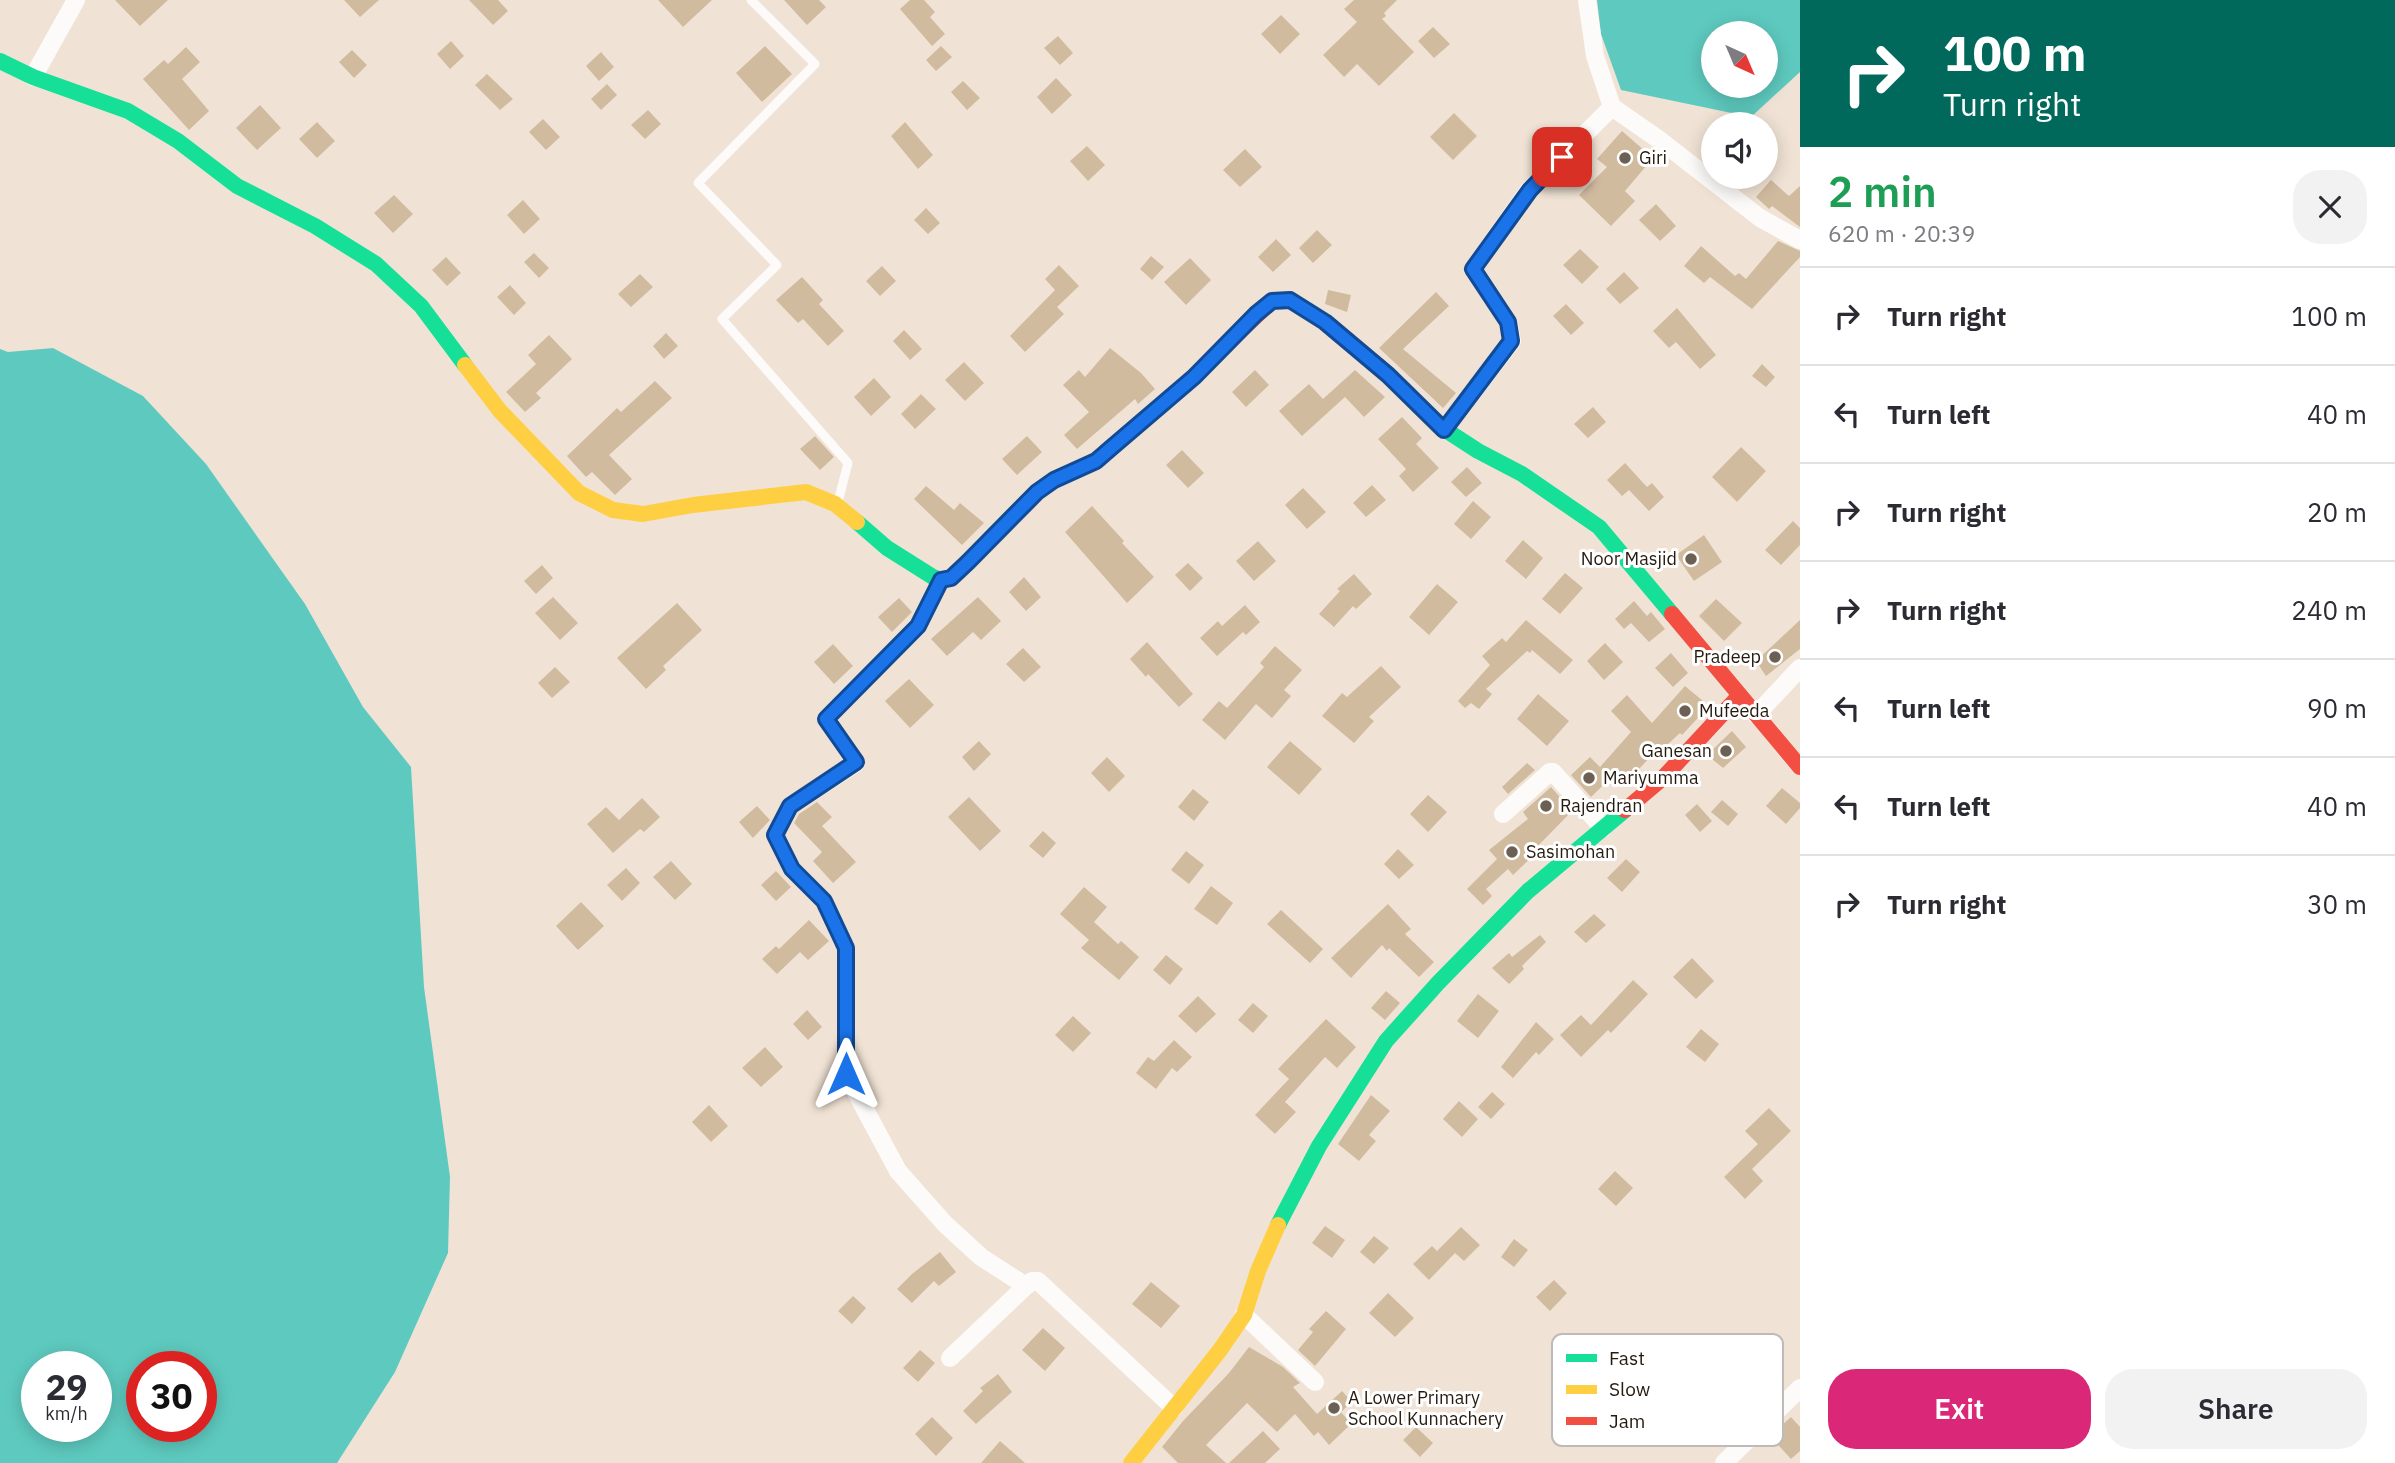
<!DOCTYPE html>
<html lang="en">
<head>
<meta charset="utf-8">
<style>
	body { margin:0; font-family:"IBM Plex Sans",sans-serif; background:#f2f2f3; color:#2b2b33; height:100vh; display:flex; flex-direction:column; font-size:26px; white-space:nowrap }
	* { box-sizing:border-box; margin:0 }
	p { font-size:23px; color:#7c7c81 }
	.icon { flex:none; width:38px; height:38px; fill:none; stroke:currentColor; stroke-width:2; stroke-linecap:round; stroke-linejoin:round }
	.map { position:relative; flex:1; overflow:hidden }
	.panel { display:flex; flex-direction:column; background:#fff; width:595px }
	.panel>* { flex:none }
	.banner { background:#00695c; color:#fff; overflow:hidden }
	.needle { width:46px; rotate:136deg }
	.controls { position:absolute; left:1701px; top:21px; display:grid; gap:14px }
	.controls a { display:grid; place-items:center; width:77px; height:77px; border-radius:50%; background:#fff; box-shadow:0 4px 18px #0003; font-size:35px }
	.speed { position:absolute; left:21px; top:1351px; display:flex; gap:14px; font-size:35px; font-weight:700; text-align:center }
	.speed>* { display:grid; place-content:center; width:91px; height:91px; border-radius:50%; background:#fff; box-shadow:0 4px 18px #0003; line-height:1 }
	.speed small { font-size:18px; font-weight:400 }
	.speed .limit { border:10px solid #d22; background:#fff; color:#111 }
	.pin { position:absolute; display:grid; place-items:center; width:60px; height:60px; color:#fff; margin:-30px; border-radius:14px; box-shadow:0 4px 10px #0006 }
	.me { position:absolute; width:77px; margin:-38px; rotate:0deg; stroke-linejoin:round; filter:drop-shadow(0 0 5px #0008) }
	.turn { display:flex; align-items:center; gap:24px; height:147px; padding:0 28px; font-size:32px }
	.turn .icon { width:91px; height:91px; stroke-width:2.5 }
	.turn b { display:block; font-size:49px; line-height:60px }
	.round { display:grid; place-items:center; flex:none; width:74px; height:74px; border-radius:28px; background:#f2f2f3 }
	.summary { display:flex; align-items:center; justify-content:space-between; height:119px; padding:0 28px }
	h1 { font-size:42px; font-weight:600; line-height:52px; color:#1e9e55 }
	.primary-button { display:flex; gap:14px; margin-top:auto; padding:14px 28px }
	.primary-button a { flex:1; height:80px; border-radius:28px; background:#db2777; color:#fff; font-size:28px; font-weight:600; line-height:80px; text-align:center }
	.primary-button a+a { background:#f2f2f3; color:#2b2b33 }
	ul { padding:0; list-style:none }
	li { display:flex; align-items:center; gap:21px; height:98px; padding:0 28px; border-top:2px solid #e1e1e2 }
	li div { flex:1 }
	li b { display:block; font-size:26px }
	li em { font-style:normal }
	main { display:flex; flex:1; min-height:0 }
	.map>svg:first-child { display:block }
</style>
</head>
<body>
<main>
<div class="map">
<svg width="1800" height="1463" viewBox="0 0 1800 1463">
	<rect width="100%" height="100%" fill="#f0e3d5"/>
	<path fill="#5ecabf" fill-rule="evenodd" d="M1597,0H1800V72L1751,117L1621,90L1601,34ZM1713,33H1766V86H1713Z
		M53,348L143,396L206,464L305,604L363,707L411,767L424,987L450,1177L448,1253L395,1372L337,1463H0V349L8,352ZM37,1367H96V1426H37ZM142,1367H201V1426H142Z"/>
	<path fill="#d1bb9f" d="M115,0H168L140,26Z
		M344,0H379L360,17Z
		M469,0H498L508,11L493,25Z
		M658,0H712L683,27Z
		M784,0H819L826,7L807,25Z
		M910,0H924L935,12L930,17L945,34L932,46L900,9Z
		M1354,0H1397L1384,13L1386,16L1382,19L1414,52L1379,86L1357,64L1344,77L1323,55L1357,22L1344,9Z
		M1281,15L1300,34L1280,54L1261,34Z
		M1433,27L1450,44L1434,58L1418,41Z
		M1058,36L1073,53L1060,65L1044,48Z
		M451,41L464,56L450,69L437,54Z
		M765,46L792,74L762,102L736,73Z
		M941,46L952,57L936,71L926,60Z
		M186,47L200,62L182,79L209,111L189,130L143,79L164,60L168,64Z
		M352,50L367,65L354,78L339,62Z
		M601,52L614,67L599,81L586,66Z
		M487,74L513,99L500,110L475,85Z
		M1056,78L1072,95L1052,114L1037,97Z
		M963,81L980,98L967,110L951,92Z
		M607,84L617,95L601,110L591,99Z
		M260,105L281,128L257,150L236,128Z
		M648,110L661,124L645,139L631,125Z
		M1454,113L1477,136L1453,160L1430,137Z
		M543,119L560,137L546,150L529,132Z
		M317,122L335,141L317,158L299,139Z
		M905,122L933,155L918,169L891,136Z
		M1622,131L1653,158L1625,191L1635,201L1611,226L1579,195L1607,167L1597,159Z
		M1087,146L1105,165L1088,181L1070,161Z
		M1245,149L1262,167L1240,187L1223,170Z
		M1771,180L1789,196L1800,186V227L1772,206L1769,209L1756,197Z
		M394,195L413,214L393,233L374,213Z
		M523,200L540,219L524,234L507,215Z
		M1656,204L1676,226L1660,241L1639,220Z
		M926,208L940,223L928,234L914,220Z
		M1317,230L1332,245L1313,263L1299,248Z
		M1276,239L1291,255L1273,272L1258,257Z
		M1778,241L1800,251V257L1752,309L1710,277L1704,283L1684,266L1701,246L1735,276L1739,273L1746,279Z
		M1580,249L1599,267L1582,284L1563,265Z
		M534,253L549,268L539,278L524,262Z
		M1151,256L1164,267L1152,280L1140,269Z
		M446,257L461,273L447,286L432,270Z
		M1190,258L1211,280L1186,305L1164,282Z
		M1059,265L1079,286L1057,307L1064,314L1025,352L1010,336L1055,290L1045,279Z
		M882,266L896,281L880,296L866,281Z
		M1624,272L1639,288L1620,304L1606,289Z
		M640,274L653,287L631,307L618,294Z
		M802,277L823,300L819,304L844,331L828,346L803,319L798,323L776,300Z
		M510,285L526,303L514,315L497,297Z
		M1328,290L1351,295L1347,312L1325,304Z
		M1436,292L1449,306L1403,349L1456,393L1443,408L1379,348Z
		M1566,304L1584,323L1571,335L1553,316Z
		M1677,308L1716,355L1700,369L1676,342L1669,348L1653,331Z
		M904,330L922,349L910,360L893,341Z
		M666,333L678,346L664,359L653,346Z
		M549,335L572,359L536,393L541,398L525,412L506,392L536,364L528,355Z
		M1110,348L1141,373L1155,389L1138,404L1135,399L1077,449L1064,435L1089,412L1063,385L1079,370L1085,377Z
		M964,362L984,383L965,401L945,380Z
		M1762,364L1775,377L1766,387L1752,376Z
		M1255,370L1269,385L1246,407L1232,392Z
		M1355,370L1385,397L1364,417L1345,397L1302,436L1279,411L1309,384L1323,399Z
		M874,378L891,397L871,416L854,397Z
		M655,381L672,398L609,455L632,479L615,495L592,472L586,477L567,456L617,408L621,412Z
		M921,394L936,409L915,429L901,414Z
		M1593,407L1606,422L1588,438L1574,424Z
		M1402,417L1422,438L1416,444L1439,468L1413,492L1399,476L1406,469L1378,439Z
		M815,436L834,457L820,470L800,449Z
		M1027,436L1042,452L1017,475L1002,459Z
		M1741,447L1766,471L1737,502L1712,477Z
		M1182,450L1204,473L1188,488L1166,465Z
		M1625,463L1647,487L1652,483L1664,497L1649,511L1629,490L1622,496L1607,480Z
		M1467,467L1482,483L1466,497L1451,482Z
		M1372,485L1386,500L1366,517L1353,503Z
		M926,486L954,510L960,503L984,523L962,545L914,499Z
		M1303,488L1326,512L1307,529L1285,505Z
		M1473,501L1491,517L1471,539L1454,524Z
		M1092,506L1124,541L1122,543L1154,577L1127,603L1065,532Z
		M1793,521L1800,528V545L1781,565L1765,550Z
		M1704,535L1722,562L1694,581L1676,555Z
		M1523,540L1543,558L1526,579L1505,561Z
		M1258,541L1276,561L1254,581L1236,561Z
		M1188,563L1203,578L1190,591L1175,575Z
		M542,565L553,578L536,594L524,581Z
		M1565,573L1583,588L1560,614L1542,599Z
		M1354,574L1372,594L1356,609L1353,606L1334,627L1319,614L1340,591L1337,589Z
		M1024,577L1041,597L1026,611L1009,592Z
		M1437,584L1458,602L1429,635L1409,617Z
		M553,597L578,623L560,640L535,613Z
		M978,597L1001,621L981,640L973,632L947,656L931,639Z
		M899,598L912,612L892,632L878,617Z
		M1716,599L1742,623L1724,641L1699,616Z
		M1634,601L1647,616L1651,612L1665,629L1649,642L1631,623L1624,629L1615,619Z
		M677,603L702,630L663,666L666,670L646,689L617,658Z
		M1245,605L1260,622L1246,635L1243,632L1217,656L1200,638L1218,621L1222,626Z
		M1526,620L1573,660L1560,674L1532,650L1530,653L1527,651L1486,689L1492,694L1479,709L1471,703L1465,708L1458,701L1490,665L1482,656L1502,638L1506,642Z
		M1800,620V649L1766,676L1756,661Z
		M1147,642L1193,694L1179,707L1148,674L1146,677L1130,659Z
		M1605,643L1623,662L1604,680L1587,661Z
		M833,644L853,666L834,684L814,662Z
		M1275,646L1302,670L1284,690L1291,696L1272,718L1256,704L1225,740L1202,720L1219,701L1227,708L1264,667L1260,663Z
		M1023,648L1041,667L1024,682L1006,664Z
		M1671,653L1688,673L1673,687L1655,668Z
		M1381,666L1401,687L1369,717L1374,721L1354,743L1322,716L1342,693L1347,697Z
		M555,667L570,682L552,698L538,683Z
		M909,679L934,705L910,728L885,701Z
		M1685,686L1709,706L1682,735L1680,733L1654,757L1652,755L1627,782L1616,773L1591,797L1571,775L1590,757L1600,767L1631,732L1611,711L1627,695L1652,723Z
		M1538,694L1569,721L1547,746L1517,719Z
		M1732,731L1746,747L1723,768L1707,755Z
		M979,741L991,754L974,771L962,757Z
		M1290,741L1322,769L1299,795L1267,767Z
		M1107,757L1125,776L1109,792L1091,773Z
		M1527,763L1535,770L1508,794L1502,787Z
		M1551,787L1572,811L1533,851L1535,854L1513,875L1508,869L1486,889L1492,896L1483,905L1467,889L1497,859L1489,850L1528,819L1523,812Z
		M1782,788L1800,803V808L1786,824L1766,806Z
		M1193,789L1209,802L1194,821L1178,807Z
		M1428,795L1447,812L1428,832L1410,814Z
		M969,797L1001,831L980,851L948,817Z
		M642,798L660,817L644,832L640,829L613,853L587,824L606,807L619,820Z
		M1722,800L1738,814L1728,826L1711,812Z
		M817,802L832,817L822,826L856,862L833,883L813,861L822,852L794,823L799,814Z
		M1697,804L1712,821L1700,832L1685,815Z
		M757,806L770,820L753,838L739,822Z
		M1043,831L1056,843L1043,858L1029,846Z
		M1398,849L1414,865L1399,879L1384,864Z
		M1186,851L1204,865L1189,884L1171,870Z
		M1626,859L1640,872L1622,892L1607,878Z
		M671,861L692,884L675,900L653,877Z
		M626,868L640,883L622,901L607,885Z
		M776,871L791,887L776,901L761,885Z
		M1211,886L1233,903L1217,925L1194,909Z
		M1084,887L1107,907L1094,922L1118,944L1121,941L1139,957L1119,980L1081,948L1089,940L1060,914Z
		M581,902L604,926L578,950L556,926Z
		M1388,904L1411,929L1405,934L1434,962L1419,977L1389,948L1387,951L1382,945L1351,978L1331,958Z
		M1281,910L1323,949L1310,963L1267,924Z
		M1594,914L1606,925L1586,943L1574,932Z
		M809,920L829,941L808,960L800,952L777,974L762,959L776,946L779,949Z
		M1540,935L1546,942L1522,966L1524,969L1509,984L1492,968L1509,953L1512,957Z
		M1166,955L1183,969L1170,985L1153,970Z
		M1692,958L1714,981L1696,999L1673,977Z
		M1633,980L1648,994L1611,1033L1608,1030L1581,1057L1560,1035L1581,1015L1591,1025Z
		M1386,991L1400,1003L1385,1020L1371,1008Z
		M1478,994L1499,1011L1478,1038L1457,1021Z
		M1198,996L1216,1014L1196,1033L1178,1016Z
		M1253,1003L1268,1016L1253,1033L1238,1020Z
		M807,1010L822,1027L808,1040L793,1024Z
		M1073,1016L1091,1033L1073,1052L1055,1035Z
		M1326,1019L1356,1047L1337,1068L1325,1057L1285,1102L1296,1112L1275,1134L1255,1115L1289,1079L1278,1069Z
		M1536,1022L1554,1039L1539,1055L1536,1052L1513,1078L1501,1067Z
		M1701,1029L1719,1044L1705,1062L1686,1047Z
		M1174,1040L1192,1057L1177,1072L1172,1068L1156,1089L1136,1073L1148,1057L1154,1061Z
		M765,1047L783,1067L761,1087L742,1068Z
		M1492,1092L1505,1104L1491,1119L1478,1107Z
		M1371,1095L1390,1111L1369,1135L1376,1141L1359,1161L1338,1144Z
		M1459,1101L1478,1119L1462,1137L1443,1119Z
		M709,1105L728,1126L711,1142L692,1122Z
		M1769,1108L1791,1131L1752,1169L1763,1181L1745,1199L1724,1177L1758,1144L1745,1131Z
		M1615,1171L1633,1188L1616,1206L1598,1189Z
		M1325,1226L1345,1240L1332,1258L1312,1243Z
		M1461,1227L1480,1245L1464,1261L1455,1253L1429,1280L1413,1264L1432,1246L1437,1251Z
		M1374,1236L1389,1248L1374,1264L1360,1252Z
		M1514,1239L1528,1250L1514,1267L1501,1257Z
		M940,1252L956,1272L939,1286L934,1281L912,1303L897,1289L912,1274Z
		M1554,1280L1567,1293L1550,1311L1536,1297Z
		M1151,1282L1180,1306L1161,1328L1132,1304Z
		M1388,1293L1414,1318L1395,1337L1369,1313Z
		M853,1296L866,1308L852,1324L838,1311Z
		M1326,1311L1346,1329L1315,1366L1298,1350L1313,1332L1309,1329Z
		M1043,1328L1065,1348L1045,1371L1022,1350Z
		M1249,1347L1283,1367L1300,1383L1293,1387L1317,1414L1342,1391L1352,1402L1341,1412L1351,1424L1329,1445L1318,1432L1314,1436L1295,1414L1277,1432L1247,1403L1206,1445L1226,1463H1178L1162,1447L1183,1421L1229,1373Z
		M920,1350L935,1363L918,1382L903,1368Z
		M998,1374L1012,1392L976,1424L963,1411L983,1391L980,1388Z
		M932,1417L953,1438L936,1456L915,1434Z
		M1791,1417L1800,1427V1451L1791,1459L1770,1436Z
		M1416,1427L1433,1443L1420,1457L1403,1440Z
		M1263,1431L1280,1449L1265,1463H1229Z
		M1000,1441L1025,1463H981Z"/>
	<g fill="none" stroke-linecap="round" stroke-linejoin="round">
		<path stroke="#fdfbf9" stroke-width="9" d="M751,0L815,64L698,183L777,265L722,319L848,463L838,502"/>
		<path stroke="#fdfbf9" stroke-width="18" d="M33,77L76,0
			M1612,107L1661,141L1760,218L1800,240
			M1444,430L1512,341L1508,322L1473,269L1529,190L1612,107L1595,56L1587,0
			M941,580L918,626L826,719L856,763L790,806L775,835L792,869L824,901L846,948V1074L898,1171L945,1224L981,1257L1026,1286
			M1756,715L1800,668
			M1503,814L1550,772H1553L1603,828
			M1244,1315L1315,1382
			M950,1358L1026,1286L1032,1281H1038L1174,1408
			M1724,1463L1800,1388"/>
		<path stroke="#16e098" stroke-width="16" d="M0,61L33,77L128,111L178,141L237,186L315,226L376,264L421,306L465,365
			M1441,427L1478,451L1522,474L1599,527L1672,614
			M857,522L887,548L933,577L941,580L951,578L1036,492L1054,480L1096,461L1194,377L1219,351
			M1278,1225L1319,1146L1386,1041L1438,983L1528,891L1625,810"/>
		<path stroke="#ffcf43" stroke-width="16" d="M465,365L500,411L579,493L613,510L643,514L693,505L806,492L835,504L857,522
			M1131,1463L1220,1350L1244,1315L1258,1271L1278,1225"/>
		<path stroke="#f24e42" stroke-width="16" d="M1219,351L1272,301L1290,300L1325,322L1388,375L1441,427
			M1672,614L1800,767
			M1625,810L1663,778L1740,695"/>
	</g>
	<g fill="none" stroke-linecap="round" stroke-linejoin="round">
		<defs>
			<path id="route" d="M846,1074V948L824,901L792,869L775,835L790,806L856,762L826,719L918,626L941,580L951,578L968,562L1037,492L1054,480L1096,461L1111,448L1194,377L1256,314L1272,301L1290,300L1325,322L1388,375L1444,430L1511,341L1508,322L1473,269L1530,190L1562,157"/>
		</defs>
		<use href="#route" stroke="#114b97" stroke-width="18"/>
		<use href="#route" stroke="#1a73e8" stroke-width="12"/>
	</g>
	<g fill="#6c6054" stroke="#fff" stroke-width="2.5">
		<circle cx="1625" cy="158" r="7"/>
		<circle cx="1691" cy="559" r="7"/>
		<circle cx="1775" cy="657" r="7"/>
		<circle cx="1685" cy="711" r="7"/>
		<circle cx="1726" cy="751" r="7"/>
		<circle cx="1589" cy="778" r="7"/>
		<circle cx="1546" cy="806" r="7"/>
		<circle cx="1512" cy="852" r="7"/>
		<circle cx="1334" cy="1408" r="7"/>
	</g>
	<g text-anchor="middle" stroke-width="6" stroke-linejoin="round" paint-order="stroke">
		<g font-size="18" fill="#251a0e" stroke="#fff" text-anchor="start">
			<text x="1639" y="164">Giri</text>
			<text x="1677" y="565" text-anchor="end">Noor Masjid</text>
			<text x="1761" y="663" text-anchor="end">Pradeep</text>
			<text x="1699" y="717">Mufeeda</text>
			<text x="1712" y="757" text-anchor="end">Ganesan</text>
			<text x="1603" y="784">Mariyumma</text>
			<text x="1560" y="812">Rajendran</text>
			<text x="1526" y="858">Sasimohan</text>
			<text x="1348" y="1404">A Lower Primary<tspan x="1348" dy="21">School Kunnachery</tspan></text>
		</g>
	</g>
	<rect x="1552" y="1334" width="231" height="112" rx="10" fill="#fff" stroke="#bebab7" stroke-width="2"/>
	<rect x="1566" y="1354" width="31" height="8" fill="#16e098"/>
	<rect x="1566" y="1385" width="31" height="9" fill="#ffcf43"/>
	<rect x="1566" y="1417" width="31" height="8" fill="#f24e42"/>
	<g font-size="19" fill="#251a0e">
		<text x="1609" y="1365">Fast</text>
		<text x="1609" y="1396">Slow</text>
		<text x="1609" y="1428">Jam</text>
	</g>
</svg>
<div class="controls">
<a><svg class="needle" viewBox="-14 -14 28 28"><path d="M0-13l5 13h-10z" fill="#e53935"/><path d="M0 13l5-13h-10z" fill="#7c7c81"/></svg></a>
<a><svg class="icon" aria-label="sound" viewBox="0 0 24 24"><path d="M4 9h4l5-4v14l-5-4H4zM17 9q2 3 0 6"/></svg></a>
</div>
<div class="speed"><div>29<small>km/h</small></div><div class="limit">30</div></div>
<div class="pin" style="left:1562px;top:157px;background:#d93025"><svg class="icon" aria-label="arrive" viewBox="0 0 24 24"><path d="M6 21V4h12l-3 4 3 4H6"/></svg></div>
<svg class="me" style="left:846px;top:1074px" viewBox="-20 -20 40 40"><path d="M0-17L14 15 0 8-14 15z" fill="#1a73e8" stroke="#fff" stroke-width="4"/></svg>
</div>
<section class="panel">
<div class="banner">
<div class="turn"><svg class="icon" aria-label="right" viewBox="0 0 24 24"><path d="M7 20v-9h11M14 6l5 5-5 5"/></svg><div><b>100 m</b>Turn right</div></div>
</div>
<div class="summary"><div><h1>2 min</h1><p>620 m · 20:39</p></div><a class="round"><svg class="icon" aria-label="close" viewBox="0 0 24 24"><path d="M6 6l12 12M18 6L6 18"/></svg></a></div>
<ul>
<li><svg class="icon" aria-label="right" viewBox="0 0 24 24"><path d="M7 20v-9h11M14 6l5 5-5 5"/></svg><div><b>Turn right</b></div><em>100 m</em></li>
<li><svg class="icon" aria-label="left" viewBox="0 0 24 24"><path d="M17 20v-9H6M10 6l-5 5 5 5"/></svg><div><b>Turn left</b></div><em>40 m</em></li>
<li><svg class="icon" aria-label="right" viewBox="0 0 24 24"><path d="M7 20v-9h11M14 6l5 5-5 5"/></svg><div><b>Turn right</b></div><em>20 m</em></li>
<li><svg class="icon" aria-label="right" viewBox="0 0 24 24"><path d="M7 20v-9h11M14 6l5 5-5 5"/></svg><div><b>Turn right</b></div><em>240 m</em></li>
<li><svg class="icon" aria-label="left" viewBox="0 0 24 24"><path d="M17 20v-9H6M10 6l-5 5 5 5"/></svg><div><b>Turn left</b></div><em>90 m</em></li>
<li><svg class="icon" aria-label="left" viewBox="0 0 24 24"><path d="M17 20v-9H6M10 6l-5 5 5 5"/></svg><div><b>Turn left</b></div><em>40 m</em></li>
<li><svg class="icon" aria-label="right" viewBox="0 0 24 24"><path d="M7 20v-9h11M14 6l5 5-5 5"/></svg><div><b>Turn right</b></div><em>30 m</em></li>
</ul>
<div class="primary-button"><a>Exit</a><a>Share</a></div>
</section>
</main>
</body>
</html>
